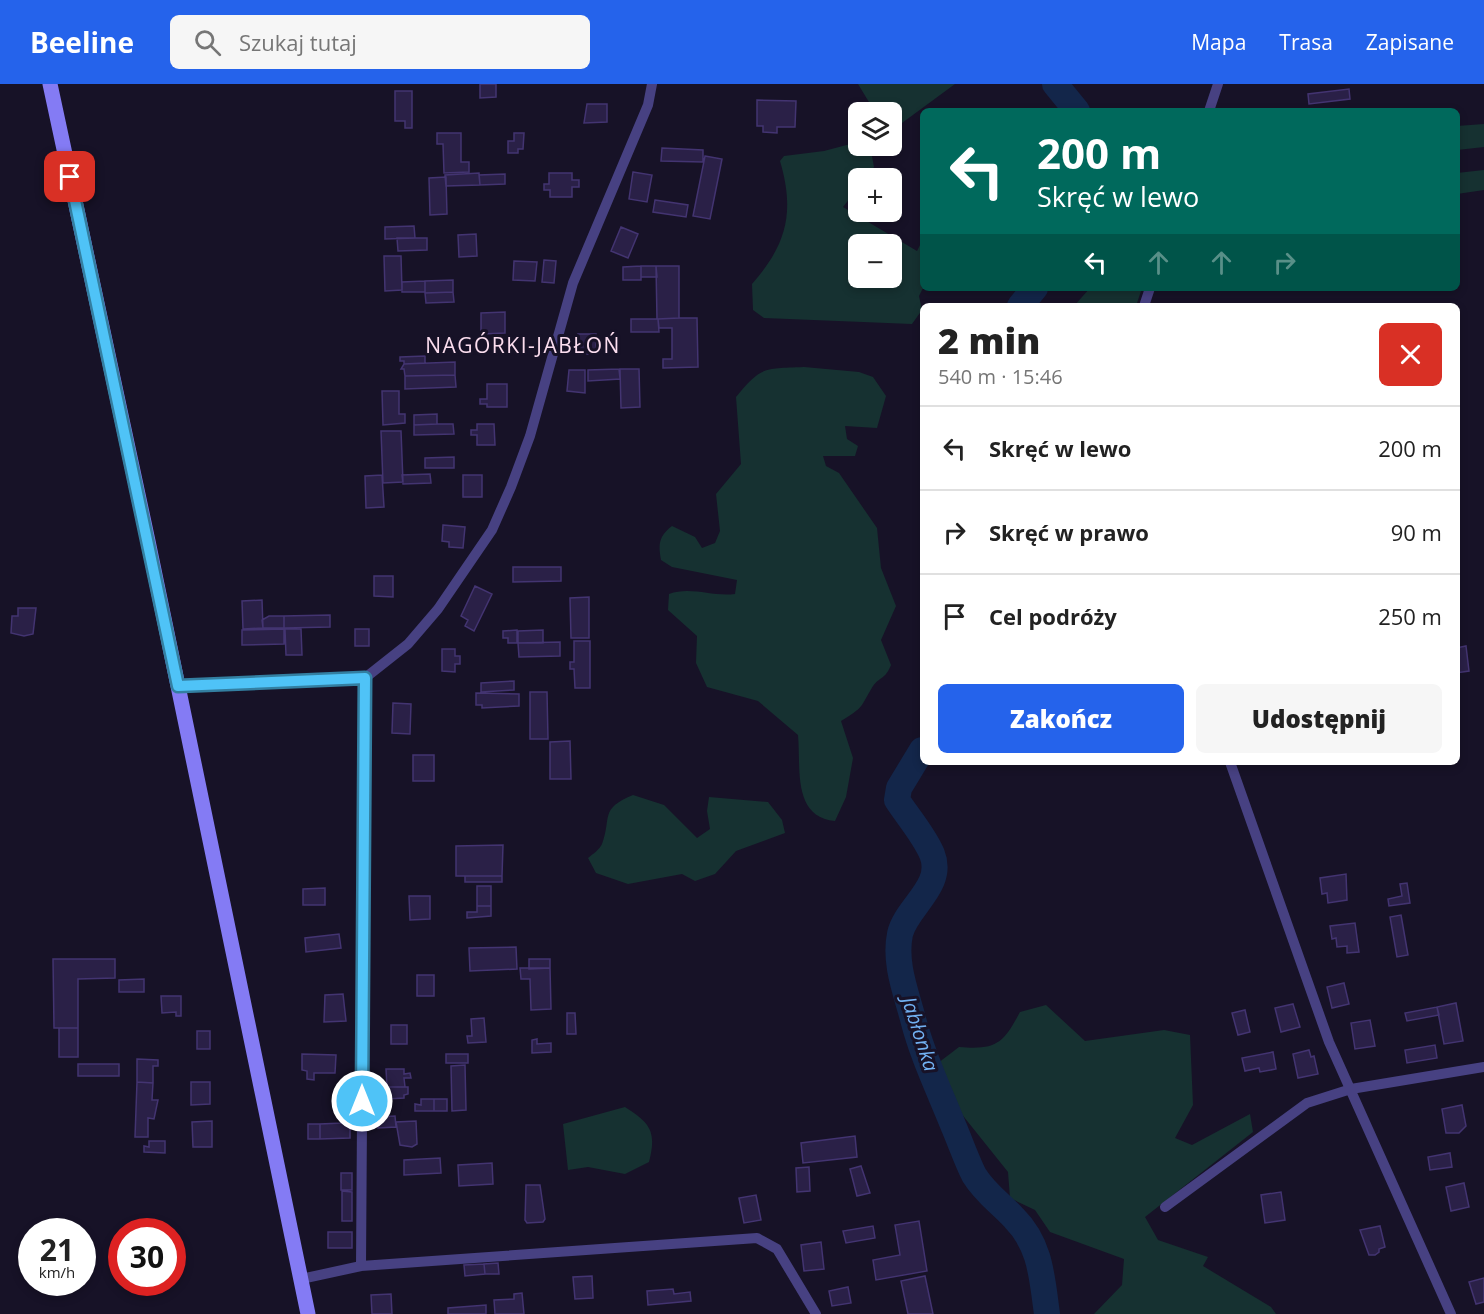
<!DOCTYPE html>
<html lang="pl">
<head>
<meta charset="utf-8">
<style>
	body { margin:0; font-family:"Open Sans",sans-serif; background:#f6f6f6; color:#222; height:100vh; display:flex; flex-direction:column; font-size:22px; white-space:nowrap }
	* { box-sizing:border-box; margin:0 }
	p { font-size:20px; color:#767676 }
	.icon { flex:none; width:33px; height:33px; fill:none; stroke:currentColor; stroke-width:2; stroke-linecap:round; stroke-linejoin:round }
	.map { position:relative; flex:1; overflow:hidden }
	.sheet { position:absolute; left:920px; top:219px; width:540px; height:462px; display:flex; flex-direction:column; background:#fff; border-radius:9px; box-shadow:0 3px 9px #0003 }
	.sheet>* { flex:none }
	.guide { position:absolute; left:920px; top:24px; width:540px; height:183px; border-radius:9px; box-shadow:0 3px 9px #0003; background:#00695c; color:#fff; overflow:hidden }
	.controls { position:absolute; left:848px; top:18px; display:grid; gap:12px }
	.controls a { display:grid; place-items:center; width:54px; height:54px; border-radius:9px; background:#fff; box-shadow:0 3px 9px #0003; font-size:30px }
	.speed { position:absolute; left:18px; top:1134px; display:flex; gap:12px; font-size:30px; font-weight:700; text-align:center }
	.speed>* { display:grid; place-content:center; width:78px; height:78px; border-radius:50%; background:#fff; box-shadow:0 3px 9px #0003; line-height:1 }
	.speed small { font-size:15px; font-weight:400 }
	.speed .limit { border:9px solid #d22; background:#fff; color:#111 }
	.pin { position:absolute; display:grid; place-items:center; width:51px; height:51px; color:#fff; margin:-26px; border-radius:12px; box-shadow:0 3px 9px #0006 }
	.me { position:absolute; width:66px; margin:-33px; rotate:0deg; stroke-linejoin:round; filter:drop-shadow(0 0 4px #0008) }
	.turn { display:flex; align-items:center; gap:21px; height:126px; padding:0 18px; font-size:27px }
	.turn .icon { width:78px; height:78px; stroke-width:2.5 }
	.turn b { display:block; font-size:42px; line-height:51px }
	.lanes { display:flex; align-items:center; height:57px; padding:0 18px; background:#0003; justify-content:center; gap:30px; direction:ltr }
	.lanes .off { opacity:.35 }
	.round { display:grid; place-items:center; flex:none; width:63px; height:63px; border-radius:9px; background:#f6f6f6 }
	.head { display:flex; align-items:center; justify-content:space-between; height:102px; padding:0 18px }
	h1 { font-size:36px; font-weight:800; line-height:45px }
	.button { display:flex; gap:12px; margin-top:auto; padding:12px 18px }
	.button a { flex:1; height:69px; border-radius:9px; background:#2563eb; color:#fff; font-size:24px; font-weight:800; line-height:69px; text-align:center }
	.button a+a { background:#f6f6f6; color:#222 }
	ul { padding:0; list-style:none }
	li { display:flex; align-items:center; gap:18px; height:84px; padding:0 18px; border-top:2px solid #e0e0e0 }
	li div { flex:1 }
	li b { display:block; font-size:22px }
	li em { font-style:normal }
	header { display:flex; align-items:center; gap:36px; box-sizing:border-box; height:84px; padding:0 30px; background:#2563eb; color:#fff }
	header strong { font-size:28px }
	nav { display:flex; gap:33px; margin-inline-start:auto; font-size:21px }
	.search { width:420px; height:54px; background:#f6f6f6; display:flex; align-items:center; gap:15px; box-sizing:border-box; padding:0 21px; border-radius:9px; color:#767676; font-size:22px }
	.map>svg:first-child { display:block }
</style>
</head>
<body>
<header>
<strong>Beeline</strong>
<div class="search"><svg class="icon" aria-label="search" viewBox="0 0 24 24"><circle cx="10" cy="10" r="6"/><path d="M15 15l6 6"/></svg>Szukaj tutaj</div>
<nav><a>Mapa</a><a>Trasa</a><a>Zapisane</a></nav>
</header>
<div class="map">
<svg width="1484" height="1230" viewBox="0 0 1484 1230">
	<rect width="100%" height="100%" fill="#171227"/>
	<path fill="#163131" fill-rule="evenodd" d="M858,0H955L902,39L891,35V28H875Z
		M1484,40V63L1457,66V42Z
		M858,58V62H870L874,83L865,94H858V104L843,123L917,167L922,157L923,204L919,212L922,226L912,240L764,234L753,226L752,200C787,160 795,128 780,77L784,72L824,67ZM858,160H891V194H858Z
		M1484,86V106L1457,110V89Z
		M1090,204H1142L1136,222H1074Z
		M804,283L859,288L873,293L886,312L877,344L845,342L847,355L858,362L855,372H823L826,382L839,389L877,444L881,484L896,522L881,556L891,581C885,596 879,593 873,602C859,625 865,622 841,637L853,674L846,713L835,737C792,733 801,684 798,651L758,617L707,603L696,579L697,552L668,526L669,510C691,502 712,513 735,510L737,496L672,483L661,476C658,460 659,452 672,442L695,453L702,464L715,459L720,447L716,410L741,380L736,313C762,281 765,285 804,283Z
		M633,711L664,721L697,754L710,745L707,727L709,713L768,718L782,736L785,749L736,767L715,790L695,797L682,790L628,800L596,789L588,774C593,770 600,765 602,760C612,733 599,725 633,711Z
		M1046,921L1085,957L1164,946L1190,951L1193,1021L1175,1054L1192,1061L1250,1030L1253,1048L1145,1133L1158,1156L1208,1173L1203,1182L1271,1223L1276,1230H1094L1122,1201L1124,1175L1050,1148L1035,1126L1010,1114L1008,1088L956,1023L938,979L959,963C996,966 1003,960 1020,928Z
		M625,1023C650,1039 657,1047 649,1078L625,1090L588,1083L568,1086L563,1040Z"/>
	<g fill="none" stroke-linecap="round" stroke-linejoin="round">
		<path stroke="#13264a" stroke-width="26" d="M1055,0L1077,27
			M1020,222L1035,204
			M922,666L899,704L897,716C908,733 924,751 932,770C945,802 906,823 900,850C894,879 906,908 913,935C922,971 939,1006 953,1041C960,1057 966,1075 974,1091C985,1109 1000,1119 1014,1134C1041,1161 1042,1194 1047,1230"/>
	</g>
	<path fill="#2a2047" stroke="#433471" stroke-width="1.5" d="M480,0H496V13L480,14Z
		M1349,5L1350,15L1309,20L1308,10Z
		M395,7H412V44H405V37H395Z
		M757,16L796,17L795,43H777V49L763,48V42H757Z
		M587,20H607V38L584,39Z
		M437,49H461V78H469V88L444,89L443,60H437Z
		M514,49H524L523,65H518V69H508V57H514Z
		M662,64L703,66V78L661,77Z
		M705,72L722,75L710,135L693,132Z
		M633,88L652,91L647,118L629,115Z
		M479,89L480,101L446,102L445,91Z
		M549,89H572V96H579V103H572V113H550V106H544V100H549Z
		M505,90V100L480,101L479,91Z
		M446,93L447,130L430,131L429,94Z
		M655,116L688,121L686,133L653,128Z
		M414,142L415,154L385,155V143Z
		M621,143L638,150L628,174L611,167Z
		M476,150L477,172L459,173L458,151Z
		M397,154H427V166L398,167Z
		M384,172H401L402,206L385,207Z
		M544,176L556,177L554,199L542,198Z
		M514,177L537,178L535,197L513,196Z
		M641,182V196H623V183Z
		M641,182H656L657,193H641Z
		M656,182H679V234L657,235Z
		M453,196V208L425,209V197Z
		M425,197V208H402V198Z
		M453,208L454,218L426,219L425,209Z
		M505,228V249L481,250V229Z
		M679,234H697L698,283L663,284V275H672V244H659L658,235Z
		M631,235H658L659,248H631Z
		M578,250H596V270H578Z
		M425,272V279L404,280V277H400V273Z
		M455,278V291L405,292L404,285H401L404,280Z
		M619,285L620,295L588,297V286Z
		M620,285H639L640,323L621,324Z
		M569,286H585V309L567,307Z
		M455,291L456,303L405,305V292Z
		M487,300H507V323H487V320H480V315H487Z
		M382,307H399V330H405V339L383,341Z
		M437,330V340L414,341V331Z
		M437,340H453L454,350L414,351V341Z
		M477,340H494L495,361H477V351H471V346H477Z
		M381,347H401L403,398L383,399Z
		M454,373V384H425V374Z
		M430,390L431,399L403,400L402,391Z
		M382,391L384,423L366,424L365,392Z
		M463,391H482V413H463Z
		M443,441L465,443L463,464L449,463V458L442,457Z
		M513,483H561V497L513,498Z
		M374,492H393V513L374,512Z
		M475,502L492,510L474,547L465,542L468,536L461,532Z
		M589,513V554H571L570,514Z
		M262,516L263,544L243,545L242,517Z
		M18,524H36L33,550L24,552L11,549L12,532H18Z
		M330,531V543L284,544V532Z
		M269,532H284V544H263L262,536Z
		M284,545V560L242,561V546Z
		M285,545H301L302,571H286Z
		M355,545H369V562H355Z
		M517,546V559H508V554H503V547Z
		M543,546V559H518V547Z
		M574,557H590V604H575L574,585H570V578H574Z
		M560,558V572L519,573L518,559Z
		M1466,562L1469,587L1456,589V564Z
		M442,565H455V572H460V580H455V588L442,587Z
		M514,597V606L481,608V599Z
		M530,608H547L548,655H530Z
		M476,609L519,610V622L482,624V621H476Z
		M393,619L411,620L410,650L392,649Z
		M570,657L571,695H550V658Z
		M413,671H434V697H413Z
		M503,761L502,792H456V762Z
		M1346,790L1347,816L1328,819L1327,809L1322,810L1320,794Z
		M465,792H502V798H465Z
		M1407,799L1410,819L1389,822L1388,815L1402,812L1400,800Z
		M477,802H491V822H477Z
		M325,804V821H303V805Z
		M409,812H430V835L410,836Z
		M477,822H491V832L467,834V828H477Z
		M1401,831L1408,871L1397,873L1390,833Z
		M1355,839L1359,868L1347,869V862L1337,863L1336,854L1332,855L1330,842Z
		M339,850L341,864L306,868L305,854Z
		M516,863L517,885L470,887L469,864Z
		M53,875H115V894L78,895V944H54Z
		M529,875H550V884L529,885Z
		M520,884H550L551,925L531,926L530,895H521Z
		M417,891H434V912H417Z
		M144,895V908H119V896Z
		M1344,899L1349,920L1332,924L1327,903Z
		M343,910L346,937L324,938L325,911Z
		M161,912H181V932H176V928L162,929Z
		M1456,919L1463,957L1444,960L1437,923Z
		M1293,920L1300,943L1281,948L1275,924Z
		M1437,923L1439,931L1407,937L1405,929Z
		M1245,926L1250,948L1238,951L1232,929Z
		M567,929H575L576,950H567Z
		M484,934L486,958L468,959L467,952H472L471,935Z
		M1370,936L1375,962L1355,965L1351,939Z
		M391,941H407V960H391Z
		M59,944H78V973H59Z
		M197,947H210V965H197Z
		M537,955V960L551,959V968L532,969V956Z
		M1435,961L1437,974L1407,979L1405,966Z
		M1309,966L1311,973L1314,972L1318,990L1298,994L1293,970Z
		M1273,968L1276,985L1260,988L1259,984L1245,987L1242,974Z
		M302,970L336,971L335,989H314V996L307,995V987L302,986Z
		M446,970H468V979H446Z
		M137,975L158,976V982H153V999L137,998Z
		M78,980H119V992H78Z
		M465,981L466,1026L452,1027L451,982Z
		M386,985H404V990L410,989L411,994H404L405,1003H387Z
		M137,998L153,999L152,1016H158L154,1035L148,1034V1053H135Z
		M191,998H210V1020L191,1021Z
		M343,1003H351L352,1039H343Z
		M387,1003H408V1010L404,1011V1014L387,1015Z
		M421,1015H434V1027H415V1020L421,1021Z
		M434,1015H447V1027H434Z
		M1462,1021L1466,1042L1459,1049H1446L1442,1025Z
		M395,1032L396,1043L378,1044L377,1033Z
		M212,1037V1063H193L192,1038Z
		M416,1037L417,1060L412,1063L400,1061L396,1038Z
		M343,1039H350V1054L320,1055V1040Z
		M308,1040H320V1055H308Z
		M855,1052L857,1073L803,1079L801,1059Z
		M149,1057H165V1069L144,1068V1062L149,1063Z
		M1450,1069L1452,1083L1430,1086L1428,1073Z
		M440,1074L441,1089L404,1091V1076Z
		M492,1079L493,1100L459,1102L458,1081Z
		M861,1082L870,1109L857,1112L850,1085Z
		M809,1083L810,1107L797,1108L796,1084Z
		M341,1089H352V1106H341Z
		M1464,1099L1469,1123L1451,1127L1446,1103Z
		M526,1101H540L545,1135L543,1138L527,1139L525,1136Z
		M342,1107L352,1108V1137H342Z
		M1281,1108L1285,1136L1265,1139L1261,1111Z
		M756,1111L761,1136L744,1139L739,1114Z
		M919,1137L927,1187L876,1196L873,1176L900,1171L895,1141Z
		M873,1142L875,1154L846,1159L843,1147Z
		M1380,1142L1385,1163L1379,1165V1168L1375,1171H1369L1360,1146Z
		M328,1148H352V1164H328Z
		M821,1158L824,1185L804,1187L801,1161Z
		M498,1179L499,1190H485L484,1180Z
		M484,1180L485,1190L465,1192L464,1181Z
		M592,1192L593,1214L575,1215L573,1193Z
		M925,1192L933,1230H908L901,1197Z
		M1484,1194V1218L1476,1220L1469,1198Z
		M848,1203L851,1219L832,1222L829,1207Z
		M673,1205L674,1210L690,1208L691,1217L648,1221L647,1207Z
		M522,1209L524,1230H495L494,1216L514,1215V1210Z
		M391,1210L392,1230H372L371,1211Z
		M486,1221V1230H448V1224Z"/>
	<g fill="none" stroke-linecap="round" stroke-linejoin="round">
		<path stroke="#474182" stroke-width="10" d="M1209,27L1218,0
			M1144,222L1150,204
			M178,602L365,594L408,560L438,525L492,446L511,403L530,352L573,199L648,21L652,0
			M1230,678L1329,958L1451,1230
			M1165,1123L1307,1019L1351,1005L1484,983
			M361,1182L365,594
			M301,1195L361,1182L757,1154L777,1165L816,1230"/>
		<path stroke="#847bf4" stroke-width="15" d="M50,0L148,457L308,1230"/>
	</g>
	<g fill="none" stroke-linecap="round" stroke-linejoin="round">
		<defs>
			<path id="route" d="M70,93L178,602L365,594L362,1017"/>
		</defs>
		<use href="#route" stroke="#337fa1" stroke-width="15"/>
		<use href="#route" stroke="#4fc3f7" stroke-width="10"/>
	</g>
	<g text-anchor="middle" stroke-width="6" stroke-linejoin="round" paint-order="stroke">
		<g font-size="20" font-style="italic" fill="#72b1f3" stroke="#171227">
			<text transform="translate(920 950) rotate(72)" y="7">Jabłonka</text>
		</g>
		<g font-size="21" letter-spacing="1.5" fill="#fcdeef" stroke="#171227">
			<text x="523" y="269">NAGÓRKI-JABŁOŃ</text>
		</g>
	</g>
</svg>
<div class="controls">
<a><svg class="icon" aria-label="layers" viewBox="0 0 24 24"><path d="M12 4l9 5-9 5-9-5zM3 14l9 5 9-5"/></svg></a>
<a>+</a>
<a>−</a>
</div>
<div class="speed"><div>21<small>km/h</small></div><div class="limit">30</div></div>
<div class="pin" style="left:70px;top:93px;background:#d93025"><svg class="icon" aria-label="arrive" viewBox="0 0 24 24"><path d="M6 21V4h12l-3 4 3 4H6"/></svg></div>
<svg class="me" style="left:362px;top:1017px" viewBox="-20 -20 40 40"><circle r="17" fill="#4fc3f7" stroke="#fff" stroke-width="3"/><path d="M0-11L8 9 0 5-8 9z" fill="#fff"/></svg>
<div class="guide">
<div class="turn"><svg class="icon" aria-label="left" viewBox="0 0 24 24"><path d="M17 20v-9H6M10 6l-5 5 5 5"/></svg><div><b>200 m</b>Skręć w lewo</div></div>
<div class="lanes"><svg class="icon" aria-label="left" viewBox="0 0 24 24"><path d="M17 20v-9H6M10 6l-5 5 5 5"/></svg><svg class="icon off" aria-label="ahead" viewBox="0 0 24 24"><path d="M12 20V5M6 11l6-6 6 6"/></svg><svg class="icon off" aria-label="ahead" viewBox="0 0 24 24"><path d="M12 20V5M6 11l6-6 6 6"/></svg><svg class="icon off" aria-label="right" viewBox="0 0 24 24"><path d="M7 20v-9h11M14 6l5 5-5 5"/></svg></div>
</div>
<section class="sheet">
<div class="head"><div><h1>2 min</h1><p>540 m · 15:46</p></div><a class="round" style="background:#d93025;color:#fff"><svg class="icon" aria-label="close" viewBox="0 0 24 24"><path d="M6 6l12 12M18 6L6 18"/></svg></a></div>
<ul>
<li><svg class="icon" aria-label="left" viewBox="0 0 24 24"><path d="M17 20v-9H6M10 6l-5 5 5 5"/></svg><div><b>Skręć w lewo</b></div><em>200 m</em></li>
<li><svg class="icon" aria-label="right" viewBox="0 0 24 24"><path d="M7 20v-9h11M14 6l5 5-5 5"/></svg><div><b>Skręć w prawo</b></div><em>90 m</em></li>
<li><svg class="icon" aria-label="arrive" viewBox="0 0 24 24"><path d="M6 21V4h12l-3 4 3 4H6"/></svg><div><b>Cel podróży</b></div><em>250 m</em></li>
</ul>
<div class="button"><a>Zakończ</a><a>Udostępnij</a></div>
</section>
</div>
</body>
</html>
